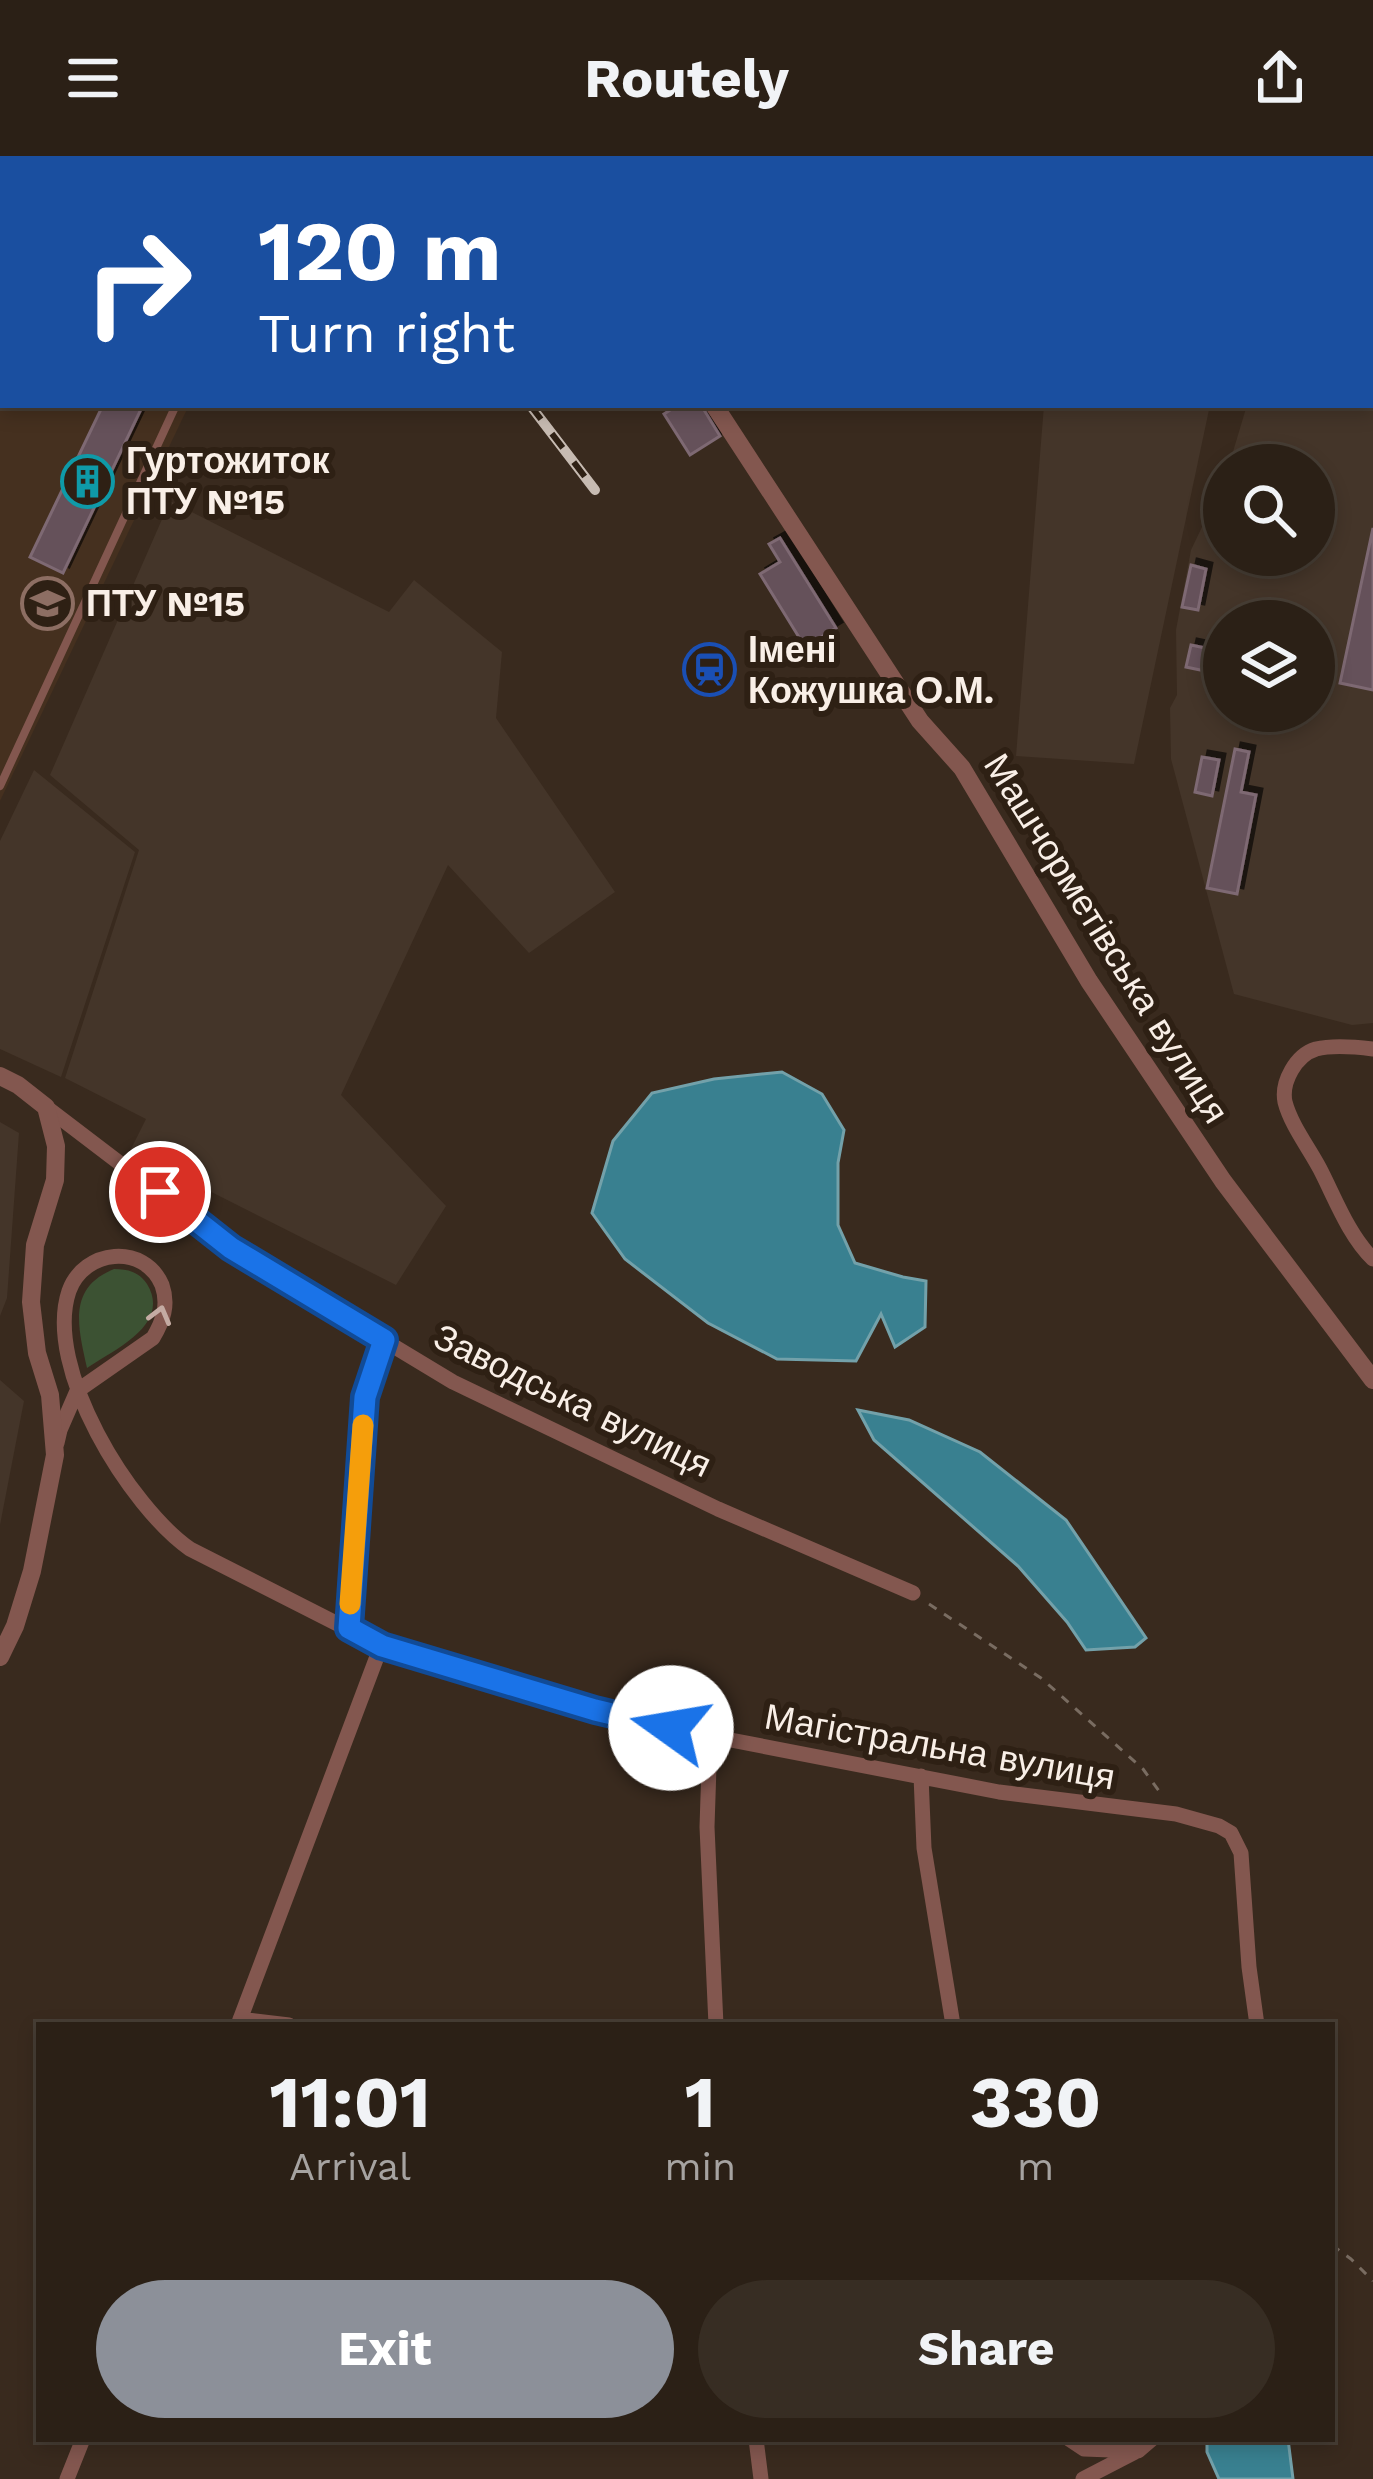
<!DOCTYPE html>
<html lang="en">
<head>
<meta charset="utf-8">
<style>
	body { margin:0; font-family:"Work Sans",sans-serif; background:#372d23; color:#f1f3f6; height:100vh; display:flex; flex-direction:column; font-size:45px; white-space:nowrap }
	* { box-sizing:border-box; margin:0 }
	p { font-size:39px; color:#a6a3a1 }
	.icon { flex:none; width:66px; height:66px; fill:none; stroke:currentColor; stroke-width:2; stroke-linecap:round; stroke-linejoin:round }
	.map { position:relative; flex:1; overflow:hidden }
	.side { position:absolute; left:36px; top:1866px; width:1299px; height:420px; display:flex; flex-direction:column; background:#2b2016; border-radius:0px; box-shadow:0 6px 18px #0003,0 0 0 3px #473e35 }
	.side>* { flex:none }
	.guide { position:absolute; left:0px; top:0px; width:1374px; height:252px; box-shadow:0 6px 18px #0003,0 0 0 3px #473e35; background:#1a4fa0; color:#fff; overflow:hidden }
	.tools { position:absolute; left:1203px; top:288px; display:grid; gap:24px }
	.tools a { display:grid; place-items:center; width:132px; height:132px; border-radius:50%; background:#2b2016; box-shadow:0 6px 18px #0003,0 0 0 3px #473e35; font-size:60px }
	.pin { position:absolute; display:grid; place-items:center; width:102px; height:102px; color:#fff; margin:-51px; border:6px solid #fff; border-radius:50%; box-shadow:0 3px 12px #0007 }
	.me { position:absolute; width:132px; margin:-66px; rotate:283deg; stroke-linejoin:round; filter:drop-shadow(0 0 9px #0008) }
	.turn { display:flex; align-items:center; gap:42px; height:252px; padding:0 60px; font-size:54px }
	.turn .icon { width:156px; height:156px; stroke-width:2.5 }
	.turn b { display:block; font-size:84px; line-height:102px }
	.eta { display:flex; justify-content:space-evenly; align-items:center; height:204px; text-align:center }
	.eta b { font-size:72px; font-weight:700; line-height:84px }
	.cta { display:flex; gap:24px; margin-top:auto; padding:24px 60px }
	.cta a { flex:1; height:138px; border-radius:72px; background:#8c9099; color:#fff; font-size:48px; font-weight:700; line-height:138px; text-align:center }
	.cta a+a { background:#372d23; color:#f1f3f6 }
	header { display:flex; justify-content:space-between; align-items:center; height:156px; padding:0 60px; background:#2b2016; font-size:54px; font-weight:700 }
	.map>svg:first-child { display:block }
</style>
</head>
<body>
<header><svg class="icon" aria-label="menu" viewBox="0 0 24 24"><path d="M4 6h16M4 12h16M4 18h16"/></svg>Routely<svg class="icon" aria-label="share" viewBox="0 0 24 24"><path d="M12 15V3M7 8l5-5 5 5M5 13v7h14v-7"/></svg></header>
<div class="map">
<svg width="1373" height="2323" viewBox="0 0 1373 2323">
	<defs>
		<filter id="shadow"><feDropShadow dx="6" dy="-6" stdDeviation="0" flood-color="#0009"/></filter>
	</defs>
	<rect width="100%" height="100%" fill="#392a1e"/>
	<path fill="#45301f" d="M3,69V249H189L0,645V70Z"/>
	<path fill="#443529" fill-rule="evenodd" d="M1349,0H1373V867L1352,869L1234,838L1171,603L1170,552L1177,539L1176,474L1191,394L1224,325V399H1314V309H1229L1247,249H1371V3H1346ZM1224,465H1314V555H1224Z
		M1044,249H1210L1134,608L1016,600Z
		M170,345L389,456L414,424L502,496L496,562L615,736L529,797L448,709L341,939L446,1050L396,1129L130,995L146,963L65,922L139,694L50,619Z
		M34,614L135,696L61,921L0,893V685Z
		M0,966L19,977L7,1142L0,1160Z
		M0,1224L24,1245L0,1369Z"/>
	<path fill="#3c5233" d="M114,1113C128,1113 139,1116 147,1128C172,1169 113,1194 87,1212C78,1171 67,1132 114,1113Z"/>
	<path fill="#398090" stroke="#73a1aa" stroke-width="3" d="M782,916L822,938L844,974L838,1007V1069L855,1107L903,1121L926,1125L925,1171L895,1191L881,1158L856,1205L777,1203L708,1167L625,1103L592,1057L613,985L652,937L714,923Z
		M858,1254L909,1264L980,1296L1066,1364L1146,1482L1135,1491L1086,1494L1067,1466L1018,1410L874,1284Z
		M1207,2283H1288L1293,2323H1219L1207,2296Z"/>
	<path fill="#65515a" stroke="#7e6973" stroke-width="3" filter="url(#shadow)" d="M103,249H143L63,417L30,401Z
		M678,249H701L720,280L690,299L664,258Z
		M1220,348L1224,350V378L1211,374Z
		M1373,372V534L1340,527Z
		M780,382L836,472L805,491L760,418L780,406L769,388Z
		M1191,409L1206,413L1198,454L1182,451Z
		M1191,489L1224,496V519L1186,511Z
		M1235,593L1249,596L1241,636L1256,639L1237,738L1207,732Z
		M1202,601L1219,604L1212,640L1195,636Z"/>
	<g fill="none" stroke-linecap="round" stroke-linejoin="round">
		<path stroke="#796c61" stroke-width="3" stroke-dasharray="9 9" stroke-linecap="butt" d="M117,0L121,3
			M929,1448L1041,1522L1143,1613L1162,1639
			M1332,2089L1351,2103L1373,2125"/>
		<path stroke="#83574f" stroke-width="8" d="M0,630L176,249"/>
		<path stroke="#83574f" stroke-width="15" d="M1373,893C1357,891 1332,889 1316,893C1296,899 1281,926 1285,946C1291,969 1309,992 1320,1013C1335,1042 1349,1080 1373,1103
			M46,951L231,1092L453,1226L718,1353L913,1437
			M57,1287L60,1274L77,1235L153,1182C163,1165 169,1149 162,1129C144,1087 84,1093 69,1135C43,1212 130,1351 190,1393L381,1490L595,1554L710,1580L999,1636L1176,1658L1219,1670L1231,1677L1241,1697L1249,1811L1257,1869
			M349,1472L366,1241L384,1184
			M710,1580L707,1671L716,1869
			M921,1620L924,1692L953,1869
			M240,1863L289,1869
			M238,1869L381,1490
			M756,2283L761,2323
			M1069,2283L1084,2293L1138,2295L1152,2283
			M67,2323L83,2283
			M1083,2323L1135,2296"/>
		<path stroke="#83574f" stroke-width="18" d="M572,0L574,3
			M714,249L920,565L962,612L1089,825L1223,1025L1373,1224
			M0,920L18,929L46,951L56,990L55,1024L35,1089L31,1146L37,1197L50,1239L55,1299L32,1415L15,1470L0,1501"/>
		<defs>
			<path id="rail" d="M530,249L595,334"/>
		</defs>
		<use href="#rail" stroke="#c7bbb2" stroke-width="10"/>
		<use href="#rail" stroke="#2e2014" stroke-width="6" stroke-dasharray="18" stroke-linecap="butt"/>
	</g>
	<defs><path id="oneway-chevron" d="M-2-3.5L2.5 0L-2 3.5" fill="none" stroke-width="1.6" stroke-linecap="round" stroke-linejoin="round" transform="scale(3)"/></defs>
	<use stroke="#c4aba3" href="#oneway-chevron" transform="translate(160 1159) rotate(-75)"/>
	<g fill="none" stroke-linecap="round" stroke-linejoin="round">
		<defs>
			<path id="route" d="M160,1036L231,1092L384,1184L365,1241L349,1472L382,1490L595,1554L671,1572"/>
		</defs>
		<use href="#route" stroke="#114b97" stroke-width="30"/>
		<use href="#route" stroke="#1a73e8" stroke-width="21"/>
		<path stroke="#f59e0b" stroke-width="21" d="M350,1448L363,1269"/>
	</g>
	<defs>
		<symbol id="building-ring" viewBox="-11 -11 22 22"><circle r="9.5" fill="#2e2014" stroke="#0f9aa8" stroke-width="1.5"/><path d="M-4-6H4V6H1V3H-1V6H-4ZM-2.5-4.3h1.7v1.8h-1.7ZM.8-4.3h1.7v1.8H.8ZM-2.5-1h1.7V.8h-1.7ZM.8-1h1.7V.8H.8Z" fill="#0f9aa8"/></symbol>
		<symbol id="university-ring" viewBox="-11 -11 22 22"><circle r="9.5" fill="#2e2014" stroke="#8d6e63" stroke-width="1.5"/><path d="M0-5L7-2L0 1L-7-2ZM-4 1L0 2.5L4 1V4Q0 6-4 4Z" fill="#8d6e63"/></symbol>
		<symbol id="station-ring" viewBox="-11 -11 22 22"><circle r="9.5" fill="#2e2014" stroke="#1a4fb4" stroke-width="1.5"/><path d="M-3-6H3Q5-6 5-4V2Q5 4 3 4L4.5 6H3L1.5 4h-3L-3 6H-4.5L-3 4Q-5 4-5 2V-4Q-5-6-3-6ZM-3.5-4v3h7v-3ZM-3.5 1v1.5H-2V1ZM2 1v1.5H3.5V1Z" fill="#1a4fb4"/></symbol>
	</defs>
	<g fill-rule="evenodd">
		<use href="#building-ring" x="58" y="296" width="59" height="59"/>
		<use href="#university-ring" x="18" y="418" width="59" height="59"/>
		<use href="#station-ring" x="680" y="484" width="59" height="59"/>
	</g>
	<g text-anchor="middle" stroke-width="12" stroke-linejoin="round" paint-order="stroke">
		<g font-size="36" font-weight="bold" fill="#f9efe7" stroke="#2e2014" text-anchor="start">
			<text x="126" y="317">Гуртожиток<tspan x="126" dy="41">ПТУ №15</tspan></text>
			<text x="86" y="460">ПТУ №15</text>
			<text x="748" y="506">Імені<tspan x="748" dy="41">Кожушка О.М.</tspan></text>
		</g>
		<g font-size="36" fill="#f9efe7" stroke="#2e2014">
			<text transform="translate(1107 782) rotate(58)" y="13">Машчорметівська вулиця</text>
			<text transform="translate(573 1244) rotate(26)" y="13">Заводська вулиця</text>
			<text transform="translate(940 1590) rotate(10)" y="13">Магістральна вулиця</text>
		</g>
	</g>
</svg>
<div class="tools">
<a><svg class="icon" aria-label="search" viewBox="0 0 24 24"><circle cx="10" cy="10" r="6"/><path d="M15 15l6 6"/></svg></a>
<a><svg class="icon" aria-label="layers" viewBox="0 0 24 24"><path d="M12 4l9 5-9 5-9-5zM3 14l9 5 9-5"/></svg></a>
</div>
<div class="pin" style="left:160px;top:1036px;background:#d93025"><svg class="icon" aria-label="arrive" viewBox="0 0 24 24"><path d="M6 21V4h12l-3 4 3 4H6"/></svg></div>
<svg class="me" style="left:671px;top:1572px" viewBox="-20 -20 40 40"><circle r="19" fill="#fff"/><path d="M0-13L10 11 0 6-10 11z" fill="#1a73e8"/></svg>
<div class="guide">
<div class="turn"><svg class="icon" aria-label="right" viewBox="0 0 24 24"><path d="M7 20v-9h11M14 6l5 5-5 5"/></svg><div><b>120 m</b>Turn right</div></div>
</div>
<section class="side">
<div class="eta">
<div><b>11:01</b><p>Arrival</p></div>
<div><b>1</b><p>min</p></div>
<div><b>330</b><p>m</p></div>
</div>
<div class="cta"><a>Exit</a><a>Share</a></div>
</section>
</div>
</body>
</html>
